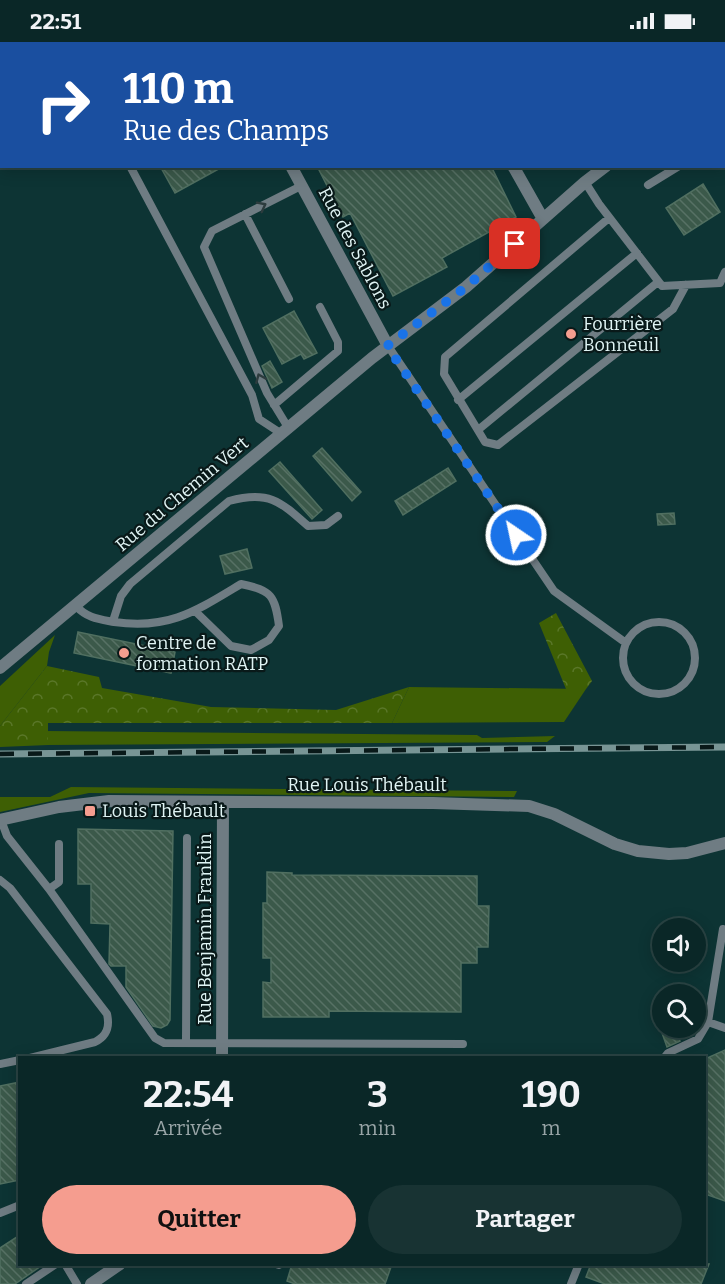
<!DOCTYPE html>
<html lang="fr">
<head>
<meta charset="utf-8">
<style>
	body { margin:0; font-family:Bitter,serif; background:#183333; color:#f1f3f6; height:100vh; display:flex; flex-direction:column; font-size:22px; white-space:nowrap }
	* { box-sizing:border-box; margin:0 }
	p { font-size:20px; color:#99a5a7 }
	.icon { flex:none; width:33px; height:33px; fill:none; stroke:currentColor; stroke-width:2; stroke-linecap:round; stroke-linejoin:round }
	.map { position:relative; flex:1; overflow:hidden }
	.side { position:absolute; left:18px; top:1014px; width:688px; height:210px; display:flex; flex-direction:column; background:#0a2727; border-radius:0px; box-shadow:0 3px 15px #0003,0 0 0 2px #2a4444 }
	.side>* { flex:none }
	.guide { position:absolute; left:0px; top:0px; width:726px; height:126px; box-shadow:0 3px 15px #0003,0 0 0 2px #2a4444; background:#1a4fa0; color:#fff; overflow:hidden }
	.controls { position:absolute; left:652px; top:876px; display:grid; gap:12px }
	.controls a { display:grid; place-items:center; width:54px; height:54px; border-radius:50%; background:#0a2727; box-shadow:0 3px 15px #0003,0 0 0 2px #2a4444; font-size:30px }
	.pin { position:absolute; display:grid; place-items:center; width:51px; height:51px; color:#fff; margin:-26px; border-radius:12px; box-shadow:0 3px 9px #0006 }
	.me { position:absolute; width:66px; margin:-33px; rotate:326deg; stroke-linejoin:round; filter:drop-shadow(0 0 4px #0008) }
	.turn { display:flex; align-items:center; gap:21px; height:126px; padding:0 24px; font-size:27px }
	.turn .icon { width:78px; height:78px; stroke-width:2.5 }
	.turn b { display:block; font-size:42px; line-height:51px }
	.eta { display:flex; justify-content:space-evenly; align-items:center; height:102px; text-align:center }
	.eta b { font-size:36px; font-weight:700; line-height:42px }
	.button { display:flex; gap:12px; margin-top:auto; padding:12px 24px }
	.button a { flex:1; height:69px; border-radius:36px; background:#f59d8f; color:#111; font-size:24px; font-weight:700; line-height:69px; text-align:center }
	.button a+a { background:#183333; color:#f1f3f6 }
	.status { display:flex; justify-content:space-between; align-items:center; height:42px; padding:0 30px; background:#0a2727; direction:ltr }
	.status svg { height:16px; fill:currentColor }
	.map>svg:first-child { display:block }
</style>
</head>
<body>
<div class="status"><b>22:51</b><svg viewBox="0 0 49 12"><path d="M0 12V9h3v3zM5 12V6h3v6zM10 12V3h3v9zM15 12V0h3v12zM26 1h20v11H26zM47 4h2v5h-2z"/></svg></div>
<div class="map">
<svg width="725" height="1242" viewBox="0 0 725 1242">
	<defs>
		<pattern id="forest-crowns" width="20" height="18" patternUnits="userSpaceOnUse" patternTransform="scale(1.5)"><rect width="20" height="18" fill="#3e5f04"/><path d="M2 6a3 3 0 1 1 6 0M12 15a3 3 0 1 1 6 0" fill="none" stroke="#5a7729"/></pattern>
		<pattern id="building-back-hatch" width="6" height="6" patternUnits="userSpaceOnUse" patternTransform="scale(1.5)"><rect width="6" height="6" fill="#3b594a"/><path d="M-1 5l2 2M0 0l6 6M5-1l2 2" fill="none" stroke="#577165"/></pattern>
	</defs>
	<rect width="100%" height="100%" fill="#0d3434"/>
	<path fill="#3e5f04" d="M55,593L49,610L47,624L0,684V644Z
		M409,645L586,647L564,680L392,681Z
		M47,689L477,693L482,696L555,694L547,700L48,703Z
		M71,745L517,749L514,755L89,751L0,770V755H50Z"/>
	<path fill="url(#forest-crowns)" d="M556,571L592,639L586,647H566L539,581Z
		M47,624L99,635L102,646L211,665L336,668L409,645L392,681H48V703L0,705V684Z"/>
	<path fill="url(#building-back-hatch)" stroke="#506f60" stroke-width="1.5" d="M160,124H224L175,151Z
		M317,124H491L516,175L442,216L447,225L393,254L350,171L343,175Z
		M703,142L720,170L684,193L666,166Z
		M294,269L317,311L304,317L301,312L282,322L263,286Z
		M270,319L282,340L272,346L262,324Z
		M322,406L361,450L352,459L313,414Z
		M280,420L322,468L312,477L269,429Z
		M448,426L456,439L403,473L395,459Z
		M674,471L675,482L658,483L657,472Z
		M247,507L252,526L225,532L220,514Z
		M78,590L175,610L171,631L74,611Z
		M78,787L173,789L170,978L167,983L161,986L153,984L126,945V924H111L109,922L110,882L91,881V842H78Z
		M267,830L292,831V833L477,834V864H489L488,905H477V921H461V970L329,969V975H263V940L271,941V916H263V861H267Z
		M675,986L680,999L667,1005L662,991Z
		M725,1008V1159L705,1152V1017Z
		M20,1040V1089H16L20,1104V1138L0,1142V1044Z
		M20,1193V1222H44L15,1242H0V1206Z
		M292,1222H392L385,1242H295L287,1239Z
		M591,1222H709L701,1242H605L586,1235Z"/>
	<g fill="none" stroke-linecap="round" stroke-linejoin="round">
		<path stroke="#6f7c83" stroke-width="8" d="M63,0L64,2
			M724,97H725
			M130,124L252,353L259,377L282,392
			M585,140L599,162L662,244L720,241L725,230
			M648,143L679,124
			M245,172L289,257
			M609,176L445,315L444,332L485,400L498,403L673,267L686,243
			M388,304L554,549L626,601
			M458,358L637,211
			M274,363L338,309V300L320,265
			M289,387L267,351L204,205L212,189L301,144
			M478,388L658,240
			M76,564C87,576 98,577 114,580C169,588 196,569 241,542C272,548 275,554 279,584L269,598L251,608L231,604L195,569
			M113,579L121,554L130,542L229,459C268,448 280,459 308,484L326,483L338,474
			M623 616a36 36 0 1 1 72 0a36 36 0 1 1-72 0Z
			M1,778L7,794L49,847L155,996L164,1001L463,1002
			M0,838L10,846L107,972C110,985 107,994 95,1000L30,1016
			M49,847L59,840V802
			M723,887L708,980L725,986
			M186,1001L187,796
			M664,1016L668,1011L698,997L708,980
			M0,1022L20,1018
			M0,1171L20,1163
			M65,1222L77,1242
			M276,1222L279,1223
			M26,1242L56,1222
			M571,1242L579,1222"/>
		<path stroke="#6f7c83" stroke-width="12" d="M227,0L228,2
			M448,0L449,2
			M660,0L661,2
			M724,48H725
			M291,124L388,304
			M513,124L543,177
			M0,626L372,316L466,245L585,140L606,124
			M0,778L59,765L109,759L433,761L529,764L554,772L615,802L638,809L669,812L687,811L725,801
			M222,1016L223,760
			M91,1242L120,1222"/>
		<defs>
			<path id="rail" d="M0,712L725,705"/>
		</defs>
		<use href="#rail" stroke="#789595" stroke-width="7"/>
		<use href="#rail" stroke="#091919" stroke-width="4.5" stroke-dasharray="14" stroke-linecap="butt"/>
	</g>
	<defs><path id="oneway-chevron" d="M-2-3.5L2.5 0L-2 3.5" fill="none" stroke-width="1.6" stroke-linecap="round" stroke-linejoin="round" transform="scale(1.5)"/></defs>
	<g stroke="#2d3c3e">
		<use href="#oneway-chevron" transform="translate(262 164) rotate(-27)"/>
		<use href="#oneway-chevron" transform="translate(260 336) rotate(-113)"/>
	</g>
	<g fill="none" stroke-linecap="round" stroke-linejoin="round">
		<path stroke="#1a73e8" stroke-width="10" stroke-dasharray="0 18" d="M515,202L466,245L387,304L516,493"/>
	</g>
	<g fill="#f59d8f" stroke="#091919" stroke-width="2">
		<circle cx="571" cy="292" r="6"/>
		<circle cx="124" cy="611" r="6"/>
		<rect x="84" y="763" width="12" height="12" rx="3"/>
	</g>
	<g text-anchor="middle" stroke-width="4.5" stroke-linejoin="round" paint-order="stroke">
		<g font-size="18" fill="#e0f4f4" stroke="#091919">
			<text transform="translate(355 206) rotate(62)" y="6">Rue des Sablons</text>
			<text transform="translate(182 452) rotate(-40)" y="6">Rue du Chemin Vert</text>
			<text x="367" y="749">Rue Louis Thébault</text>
			<text transform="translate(205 887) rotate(-90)" y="6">Rue Benjamin Franklin</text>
		</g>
		<g font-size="18" fill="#e0f4f4" stroke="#091919" text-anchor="start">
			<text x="583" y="288">Fourrière<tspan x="583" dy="21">Bonneuil</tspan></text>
			<text x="136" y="607">Centre de<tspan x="136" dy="21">formation RATP</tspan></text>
			<text x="102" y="775">Louis Thébault</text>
		</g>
	</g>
</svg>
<div class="controls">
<a><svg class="icon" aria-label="sound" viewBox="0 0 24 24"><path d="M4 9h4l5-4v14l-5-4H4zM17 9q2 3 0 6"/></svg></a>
<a><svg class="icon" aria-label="search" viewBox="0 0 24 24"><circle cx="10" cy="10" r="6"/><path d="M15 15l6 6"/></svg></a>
</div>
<div class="pin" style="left:515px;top:202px;background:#d93025"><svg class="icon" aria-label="arrive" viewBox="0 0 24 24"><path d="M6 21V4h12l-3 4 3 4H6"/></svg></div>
<svg class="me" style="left:516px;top:493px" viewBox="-20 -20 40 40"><circle r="17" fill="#1a73e8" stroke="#fff" stroke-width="3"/><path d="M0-11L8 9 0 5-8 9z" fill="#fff"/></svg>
<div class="guide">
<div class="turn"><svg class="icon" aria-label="right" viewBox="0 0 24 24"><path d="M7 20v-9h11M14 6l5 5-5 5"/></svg><div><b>110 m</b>Rue des Champs</div></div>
</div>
<section class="side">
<div class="eta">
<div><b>22:54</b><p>Arrivée</p></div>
<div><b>3</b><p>min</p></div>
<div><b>190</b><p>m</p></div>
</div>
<div class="button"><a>Quitter</a><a>Partager</a></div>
</section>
</div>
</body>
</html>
